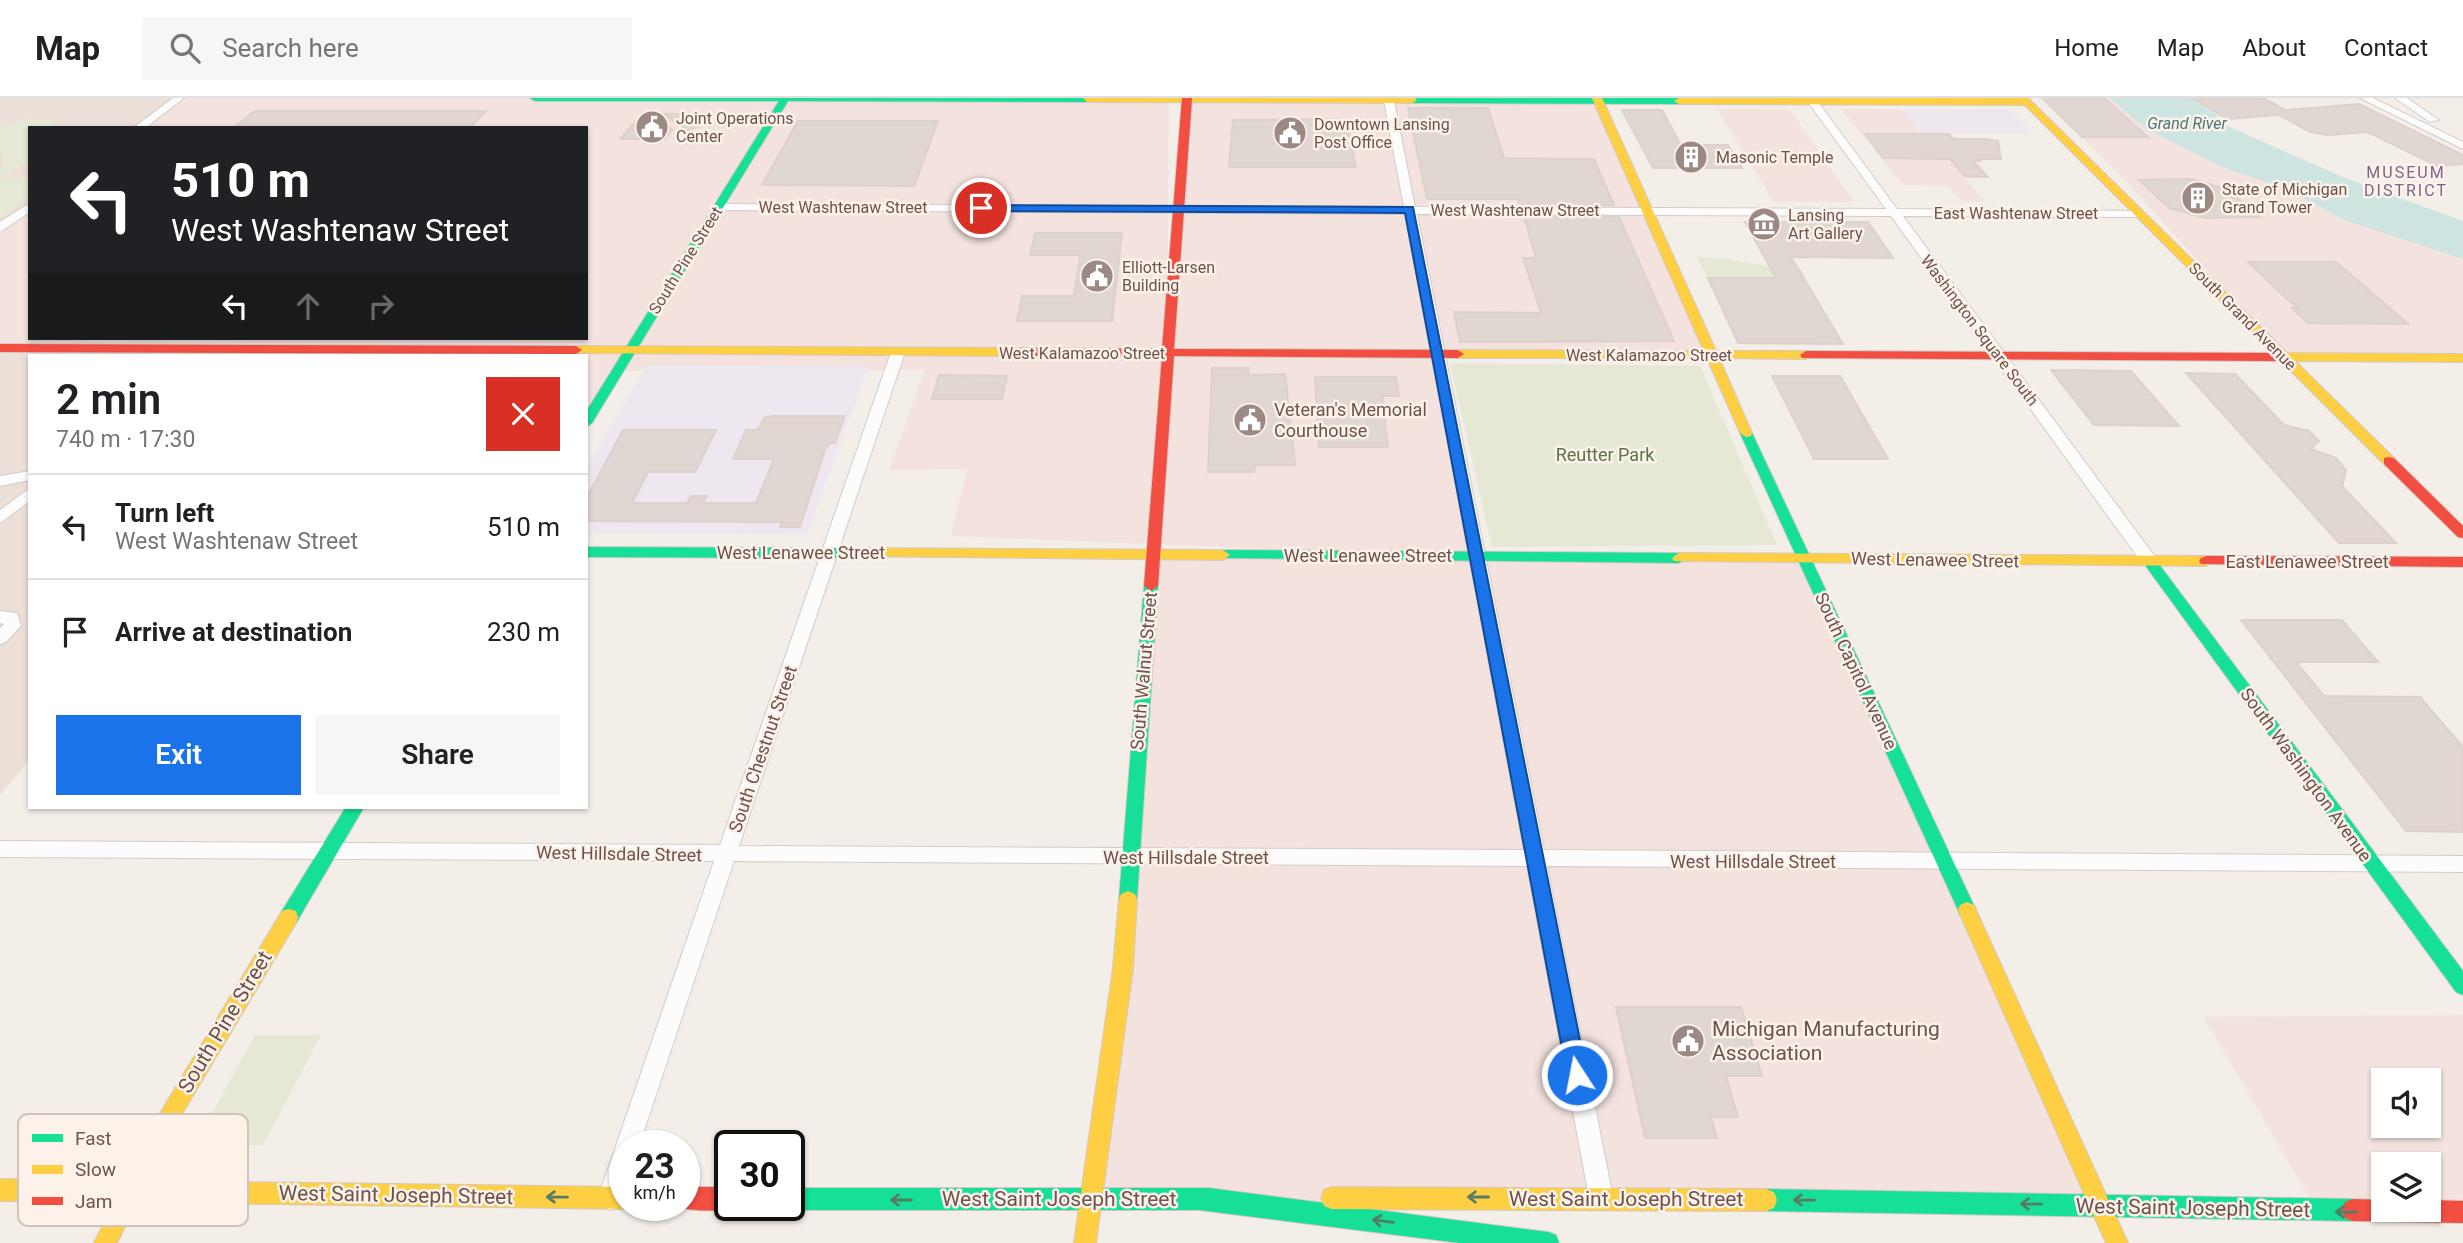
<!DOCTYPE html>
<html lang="en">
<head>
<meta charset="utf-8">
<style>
	body { margin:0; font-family:Roboto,sans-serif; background:#f6f6f6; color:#202124; height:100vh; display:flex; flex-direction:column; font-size:26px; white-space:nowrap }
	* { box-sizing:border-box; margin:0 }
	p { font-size:23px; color:#757577 }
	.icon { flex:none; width:38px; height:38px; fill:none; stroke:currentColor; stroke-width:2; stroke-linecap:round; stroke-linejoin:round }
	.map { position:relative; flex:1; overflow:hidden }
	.panel { position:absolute; left:28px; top:256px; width:560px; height:455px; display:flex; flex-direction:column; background:#fff; border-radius:0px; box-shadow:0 2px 5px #0004 }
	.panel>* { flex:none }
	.hud { position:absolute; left:28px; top:28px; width:560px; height:214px; border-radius:0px; box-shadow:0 2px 5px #0004; background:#202124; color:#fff; overflow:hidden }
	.fabs { position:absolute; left:2371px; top:970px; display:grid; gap:14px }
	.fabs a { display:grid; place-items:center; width:70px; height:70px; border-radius:0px; background:#fff; box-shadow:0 2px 5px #0004; font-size:35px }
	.speed { position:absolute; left:609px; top:1032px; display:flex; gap:14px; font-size:35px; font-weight:700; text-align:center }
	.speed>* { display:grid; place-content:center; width:91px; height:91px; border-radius:50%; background:#fff; box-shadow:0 2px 5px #0004; line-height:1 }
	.speed small { font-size:18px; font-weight:400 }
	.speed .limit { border:4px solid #111; border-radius:10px; background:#fff; color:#111 }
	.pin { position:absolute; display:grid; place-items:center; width:60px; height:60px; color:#fff; margin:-30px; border:4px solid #fff; border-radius:50%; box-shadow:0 2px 7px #0007 }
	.me { position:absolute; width:77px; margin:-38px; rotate:349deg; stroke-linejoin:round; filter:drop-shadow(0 0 5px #0008) }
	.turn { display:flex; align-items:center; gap:24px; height:147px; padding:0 28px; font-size:32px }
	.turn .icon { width:91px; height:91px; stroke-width:2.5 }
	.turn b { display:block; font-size:49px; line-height:60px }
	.lanes { display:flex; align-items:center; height:66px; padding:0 28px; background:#0003; justify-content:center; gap:35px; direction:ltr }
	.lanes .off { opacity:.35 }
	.round { display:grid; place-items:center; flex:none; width:74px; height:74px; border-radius:0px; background:#f6f6f6 }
	.overview { display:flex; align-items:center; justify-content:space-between; height:119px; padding:0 28px }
	h1 { font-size:42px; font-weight:600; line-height:52px }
	.cta { display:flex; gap:14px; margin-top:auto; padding:14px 28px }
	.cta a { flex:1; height:80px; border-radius:0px; background:#1a73e8; color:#fff; font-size:28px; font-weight:600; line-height:80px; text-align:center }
	.cta a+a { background:#f6f6f6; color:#202124 }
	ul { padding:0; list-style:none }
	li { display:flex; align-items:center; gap:21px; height:105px; padding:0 28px; border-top:2px solid #e0e0e0 }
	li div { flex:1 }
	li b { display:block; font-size:26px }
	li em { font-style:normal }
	header { display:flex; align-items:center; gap:42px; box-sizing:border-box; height:98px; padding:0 35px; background:#fff; border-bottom:2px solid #e0e0e0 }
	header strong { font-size:33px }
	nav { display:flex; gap:38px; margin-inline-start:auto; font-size:24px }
	.search { width:490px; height:63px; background:#f6f6f6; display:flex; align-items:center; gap:18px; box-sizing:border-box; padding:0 24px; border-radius:0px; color:#757577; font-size:26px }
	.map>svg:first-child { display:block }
</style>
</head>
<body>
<header>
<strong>Map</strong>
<div class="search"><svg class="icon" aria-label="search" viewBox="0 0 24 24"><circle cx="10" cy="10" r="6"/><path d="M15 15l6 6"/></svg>Search here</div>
<nav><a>Home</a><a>Map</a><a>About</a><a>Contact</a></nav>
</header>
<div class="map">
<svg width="2463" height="1145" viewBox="0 0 2463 1145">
	<rect width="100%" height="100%" fill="#f4eee9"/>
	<path fill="#ecdfd7" d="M0,0H179L138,30H30V108L0,130Z
		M0,251L379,254L375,257H30V661L0,697Z"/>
	<path fill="#f3e2dd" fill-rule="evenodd" d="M179,0H1169L1167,241L1187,2L1599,4L1710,257H1438L1477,458L1804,461L2100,1108L1092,1102L1154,457L1447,458L951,438L967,371L889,372L925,272L609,273L586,314V257L0,251V130L30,108V240H586V30H138Z
		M2042,0H2110L2146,31L2222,69L2286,91L2342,121L2463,161V260H2286L2121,78Z
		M1717,11L1790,12L1854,104H1774Z
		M1841,11H1900L1921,35H1950L1991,80H1965L1986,104H1963L1948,88L1903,87Z
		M2463,917V1103L2429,1104V1066H2384L2383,1105L2313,1106L2204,919ZM2384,982H2429V1027H2384Z"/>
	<path fill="#eee7f0" d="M1900,11H2008L2032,35H1921Z
		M647,267L869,268L807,436L586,435V370Z"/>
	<path fill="#e4e8d5" d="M27,20L55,22V30H30V63L0,79L3,53H0V29Z
		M0,80H30V99L0,120Z
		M1697,159C1733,159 1766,171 1801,171L1806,179H1707Z
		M1450,265L1700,268L1777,447L1492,449Z
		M255,937H321L263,1047L194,1049Z"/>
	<path fill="#cde4e1" d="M2110,0H2190L2218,18L2216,20L2227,28L2345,80L2463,123V161L2342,121L2286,91L2222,69L2146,31Z"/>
	<path fill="#e0d6d2" stroke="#dcd1cc" stroke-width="2" d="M2042,0H2104L2148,39H2082Z
		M2192,0H2263L2285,12L2359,6L2463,57V66L2437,68L2368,34L2327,37L2310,34L2279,17L2227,21Z
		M1408,10H1488L1504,60L1594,61L1614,107H1520L1518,101H1427Z
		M1622,12H1662L1681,47H1728L1742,70H1653Z
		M255,13H486L470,30H233Z
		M663,16H692L707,26L688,32Z
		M639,20H656L672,32L665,41H620Z
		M1338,21L1346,22L1356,69H1229L1233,22Z
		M798,23H938L914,88L762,87Z
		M1865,36H1949L1953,41H1987L1998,43L2001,61H1977L1980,63H1973L1987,79L1965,78L1950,61L1883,60Z
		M2191,81L2226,91L2260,119L2206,120L2169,110L2139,82Z
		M1524,119H1619L1674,243L1460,244L1454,214L1541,215L1523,160H1536Z
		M1745,124H1868L1893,160L1791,159L1843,246L1738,245L1708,180H1776Z
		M1035,135H1122L1112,223H1017L1022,198H1074L1080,157H1030Z
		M2248,164H2336L2408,226L2308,225L2292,210H2297Z
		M1212,270H1248L1249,277L1285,276L1295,367H1255L1254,374H1208Z
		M2051,272L2131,273L2179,328L2094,327Z
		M2186,275L2235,276L2284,327L2309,333L2319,343L2311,351L2336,360L2346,372L2342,388L2396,445H2339Z
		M939,277L1007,278L1002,301H932Z
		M1772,278H1840L1888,361H1814Z
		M1315,279H1396L1399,298H1382L1388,349H1319Z
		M771,318H845L835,345H830L825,352L800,429H780L782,424L586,423V401L623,332H716L695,374H648L632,405H687L691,398H707L703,405H756L774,361H733L746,332H758L764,320Z
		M2241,522H2342L2378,564H2296L2324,598L2420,599L2463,649V734L2406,733Z
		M1616,909H1741L1762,978H1726L1738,1019H1711L1717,1040H1645Z"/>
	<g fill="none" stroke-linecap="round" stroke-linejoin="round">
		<defs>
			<path id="street" d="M173,0H184L145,30H133Z
				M1389,0L1394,3L1415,109L1886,111L1805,0H1815L1897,111L2140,113L2146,116L2140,119L1903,118L2156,460L2158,464L2150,469L2144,468L1891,118L1417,116L1544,752L2463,758V774L1547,768L1613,1099L1610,1107L1601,1111L1592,1107L1589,1099L1527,768L734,763L639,1048H625V1092L619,1109L610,1112L601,1109L598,1100L714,763L0,759V743L720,747L891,254L898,250L905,254L739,748L1524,752L1405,116L718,112L712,109L718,106L1404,109L1384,3Z
				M2360,0H2373L2463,44V51Z
				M2395,0H2407L2439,22L2430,24Z
				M30,105V114L0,134V124Z
				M30,373V382L0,388V378Z
				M30,390V403L0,425V412Z
				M0,513L17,515L21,528L6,544L0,546V530L4,526L0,525Z"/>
			<path id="fast" d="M530,0H1091L1092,1L1087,4L788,3L592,325L586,329V314L779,3H535Z
				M1409,0H1679L1684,3L1679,6L1412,5L1407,2Z
				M1746,331L1752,335L1976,812L1974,817L1967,820L1960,817L1958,812L1740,335Z
				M586,449L852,450L859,455L852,460L586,459Z
				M1223,452L1679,455L1686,460L1679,465L1218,460L1216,457Z
				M2150,459L2155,461L2463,873V897L2456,894L2145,467L2143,464L2145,461Z
				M1151,483L1158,488L1137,801L1135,806L1128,809L1121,806L1119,801L1144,488Z
				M346,709H364L296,825L289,827L282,825L280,819L282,813Z
				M789,1090H1209L1548,1134L1556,1137L1559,1145H1460L1199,1112H789L781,1108H789Z
				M1766,1091L2353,1101L2361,1104L2364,1112L2361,1120L2353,1123L1766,1113L1758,1110L1755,1102L1758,1094Z"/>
			<path id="slow" d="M1083,0H1415L1417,2L1412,5L1087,4Z
				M1592,0H1602L1716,253H1806L1812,257L1806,261L1719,260L1752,335L1751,338L1746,339L1740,335L1707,260H1458L1452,256L1458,252L1704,253Z
				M2018,0H2028L2287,255L2463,256V264L2295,263L2394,360V366H2384L2281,263L2272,262L2270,259L2274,256L2025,7L1679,6L1674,3L1679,0Z
				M576,248L1028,250L1034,254L1028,258L572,255V249Z
				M852,450L1223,452L1230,457L1223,462L847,458L845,455L847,452Z
				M1679,455L2206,458L2213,463L2206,468L1674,463L1672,460Z
				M1128,793L1135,796L1137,801L1133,870L1096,1145H1074L1113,870L1119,801L1121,796Z
				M1967,804L1974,807L1976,812L2128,1145H2106L1958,812L1960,807Z
				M289,811L296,813L298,819L296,825L167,1041L147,1083L625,1089V1108H633L625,1111L137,1104L117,1145H94L114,1104L0,1103V1081L124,1083L153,1027L282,813Z
				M1332,1089L1766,1091L1774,1094L1777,1102L1774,1110L1766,1113L1332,1111L1324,1108L1321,1100L1324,1092Z"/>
			<path id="jam" d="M1182,0H1192L1174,251L1458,252L1464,256L1458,260L1174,258L1158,488L1151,493L1144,488L1162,258H1028L1022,254L1028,250L1162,251Z
				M0,246L576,248L582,252L576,256L0,254Z
				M1806,253L2276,255L2282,259L2276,263L1802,260L1800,257Z
				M2389,359L2394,360L2463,428V440L2458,439L2384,366V360Z
				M2206,458L2463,459V469L2201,466L2199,463L2201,460Z
				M684,1089H730V1108H738C722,1114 692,1114 676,1108H684Z
				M2353,1101L2384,1102V1111H2429V1102L2463,1103V1125L2353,1123L2345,1120L2342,1112L2345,1104Z"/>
		</defs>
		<use href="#street" stroke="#d3cbc7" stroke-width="2"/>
		<use href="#fast" stroke="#d3c9c6" stroke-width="2"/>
		<use href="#slow" stroke="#d3c9c6" stroke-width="2"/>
		<use href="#jam" stroke="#d3c9c6" stroke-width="2"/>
		<use href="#street" fill="#fdfcfc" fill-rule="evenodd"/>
		<use href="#fast" fill="#16e098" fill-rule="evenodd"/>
		<use href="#slow" fill="#ffcf43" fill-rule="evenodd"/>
		<use href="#jam" fill="#f24e42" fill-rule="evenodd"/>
	</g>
	<defs><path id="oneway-shaft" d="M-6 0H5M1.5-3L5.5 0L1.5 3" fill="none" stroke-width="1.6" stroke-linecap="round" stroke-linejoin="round" transform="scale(1.75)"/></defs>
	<g stroke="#547d64">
		<use href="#oneway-shaft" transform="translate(557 1099) rotate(-179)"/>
		<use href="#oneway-shaft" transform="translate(1478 1099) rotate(180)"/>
		<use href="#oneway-shaft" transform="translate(901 1102) rotate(-180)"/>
		<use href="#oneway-shaft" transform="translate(1804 1102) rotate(-179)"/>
		<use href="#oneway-shaft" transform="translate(2031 1106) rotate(-179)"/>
		<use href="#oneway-shaft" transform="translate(2346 1114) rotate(-179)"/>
		<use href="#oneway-shaft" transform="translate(1383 1123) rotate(-173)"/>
	</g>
	<path fill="#1a73e8" stroke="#114b97" stroke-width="2" d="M977,107L1413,109L1587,977L1584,984L1577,987L1570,984L1567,977L1405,115L981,113L975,110Z"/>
	<defs>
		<symbol id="civic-disc" viewBox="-11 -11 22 22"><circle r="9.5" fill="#9d8984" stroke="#fcf2ea"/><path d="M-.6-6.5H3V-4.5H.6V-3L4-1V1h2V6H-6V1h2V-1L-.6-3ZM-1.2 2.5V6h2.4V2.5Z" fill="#fff"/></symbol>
		<symbol id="building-disc" viewBox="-11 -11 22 22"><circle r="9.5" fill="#9d8984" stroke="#fcf2ea"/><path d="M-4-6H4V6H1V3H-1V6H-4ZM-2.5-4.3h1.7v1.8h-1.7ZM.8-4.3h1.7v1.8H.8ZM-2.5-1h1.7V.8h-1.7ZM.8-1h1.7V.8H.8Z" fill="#fff"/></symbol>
		<symbol id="museum-disc" viewBox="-11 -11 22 22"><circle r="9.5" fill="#9d8984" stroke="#fcf2ea"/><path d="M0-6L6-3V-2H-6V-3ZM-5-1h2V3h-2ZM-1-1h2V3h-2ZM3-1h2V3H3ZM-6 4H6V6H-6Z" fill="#fff"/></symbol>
	</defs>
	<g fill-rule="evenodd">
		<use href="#civic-disc" x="633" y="10" width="38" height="38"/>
		<use href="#civic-disc" x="1271" y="16" width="38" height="38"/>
		<use href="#building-disc" x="1672" y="40" width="38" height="38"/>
		<use href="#building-disc" x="2179" y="81" width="38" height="38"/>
		<use href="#museum-disc" x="1745" y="107" width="38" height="38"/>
		<use href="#civic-disc" x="1078" y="159" width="38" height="38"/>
		<use href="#civic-disc" x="1231" y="303" width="38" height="38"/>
		<use href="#civic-disc" x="1669" y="924" width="38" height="38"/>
	</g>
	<g text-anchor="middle" stroke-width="5" stroke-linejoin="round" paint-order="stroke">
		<g font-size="16" fill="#6e534d" stroke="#fcf2ea" text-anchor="start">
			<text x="676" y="26">Joint Operations<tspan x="676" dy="18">Center</tspan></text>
			<text x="1314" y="32">Downtown Lansing<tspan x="1314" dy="18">Post Office</tspan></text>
			<text x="1716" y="65">Masonic Temple</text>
			<text x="2222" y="97">State of Michigan<tspan x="2222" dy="18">Grand Tower</tspan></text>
			<text x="1788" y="123">Lansing<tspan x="1788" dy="18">Art Gallery</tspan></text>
			<text x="1122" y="175">Elliott-Larsen<tspan x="1122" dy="18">Building</tspan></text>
		</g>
		<g font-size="16" font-style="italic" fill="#477877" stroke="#fcf2ea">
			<text x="2187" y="31">Grand River</text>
		</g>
		<g font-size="16" letter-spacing="2" fill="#78668b" stroke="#fcf2ea">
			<text x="2406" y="80">MUSEUM<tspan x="2406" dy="18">DISTRICT</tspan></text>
		</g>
		<g font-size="16" fill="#6e534d" stroke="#fcf2ea">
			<text x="843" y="115">West Washtenaw Street</text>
			<text x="1515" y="118">West Washtenaw Street</text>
			<text x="2016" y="121">East Washtenaw Street</text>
			<text transform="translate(685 162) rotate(-58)" y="6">South Pine Street</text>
			<text transform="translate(2243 218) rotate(45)" y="6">South Grand Avenue</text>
			<text transform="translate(1980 232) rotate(53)" y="6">Washington Square South</text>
			<text x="1082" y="261">West Kalamazoo Street</text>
			<text x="1649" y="263">West Kalamazoo Street</text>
		</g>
		<g font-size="18" fill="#6e534d" stroke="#fcf2ea" text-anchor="start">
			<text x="1274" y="318">Veteran's Memorial<tspan x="1274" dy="21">Courthouse</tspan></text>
		</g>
		<g font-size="18" fill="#5c7247" stroke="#fcf2ea">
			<text x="1605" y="363">Reutter Park</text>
		</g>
		<g font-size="18" fill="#6e534d" stroke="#fcf2ea">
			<text x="801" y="461">West Lenawee Street</text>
			<text x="1368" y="464">West Lenawee Street</text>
			<text transform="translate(1935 462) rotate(1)" y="6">West Lenawee Street</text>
			<text x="2307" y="470">East Lenawee Street</text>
			<text transform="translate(1144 573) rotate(-85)" y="6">South Walnut Street</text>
			<text transform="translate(1856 573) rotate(65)" y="6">South Capitol Avenue</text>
			<text transform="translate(763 651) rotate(-71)" y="6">South Chestnut Street</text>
			<text transform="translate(2306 677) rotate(54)" y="6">South Washington Avenue</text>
			<text transform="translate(619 756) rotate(1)" y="6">West Hillsdale Street</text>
			<text x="1186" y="766">West Hillsdale Street</text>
			<text x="1753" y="770">West Hillsdale Street</text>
		</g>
		<g font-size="21" fill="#6e534d" stroke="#fcf2ea">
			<text transform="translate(225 924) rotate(-59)" y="7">South Pine Street</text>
			<text transform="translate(396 1097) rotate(1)" y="7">West Saint Joseph Street</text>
			<text x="1059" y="1108">West Saint Joseph Street</text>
			<text x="1626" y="1108">West Saint Joseph Street</text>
			<text transform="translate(2193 1110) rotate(1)" y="7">West Saint Joseph Street</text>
		</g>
		<g font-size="21" fill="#6e534d" stroke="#fcf2ea" text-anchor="start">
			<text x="1712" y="938">Michigan Manufacturing<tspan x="1712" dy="24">Association</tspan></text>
		</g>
	</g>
	<rect x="18" y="1016" width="230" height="112" rx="10" fill="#fcf2ea" stroke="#d1c2bb" stroke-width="2"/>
	<rect x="32" y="1036" width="31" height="8" fill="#16e098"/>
	<rect x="32" y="1067" width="31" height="9" fill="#ffcf43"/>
	<rect x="32" y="1099" width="31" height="8" fill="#f24e42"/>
	<g font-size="19" fill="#6e534d">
		<text x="75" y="1047">Fast</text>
		<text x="75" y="1078">Slow</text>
		<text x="75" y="1110">Jam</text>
	</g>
</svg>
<div class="fabs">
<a><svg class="icon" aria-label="sound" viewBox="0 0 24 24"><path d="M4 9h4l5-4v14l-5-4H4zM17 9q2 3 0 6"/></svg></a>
<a><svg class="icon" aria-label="layers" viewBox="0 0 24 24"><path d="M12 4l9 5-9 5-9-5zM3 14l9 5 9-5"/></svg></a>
</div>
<div class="speed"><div>23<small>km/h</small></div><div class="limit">30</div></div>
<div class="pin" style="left:981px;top:110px;background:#d93025"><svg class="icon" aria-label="arrive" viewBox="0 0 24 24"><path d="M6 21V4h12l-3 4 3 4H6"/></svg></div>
<svg class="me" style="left:1577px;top:977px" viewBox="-20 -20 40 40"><circle r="17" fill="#1a73e8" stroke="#fff" stroke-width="3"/><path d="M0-11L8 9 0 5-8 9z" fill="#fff"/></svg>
<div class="hud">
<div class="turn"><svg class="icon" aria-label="left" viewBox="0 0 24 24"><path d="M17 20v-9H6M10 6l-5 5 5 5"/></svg><div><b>510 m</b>West Washtenaw Street</div></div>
<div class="lanes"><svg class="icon" aria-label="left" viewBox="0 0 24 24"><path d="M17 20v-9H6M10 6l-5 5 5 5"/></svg><svg class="icon off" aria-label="ahead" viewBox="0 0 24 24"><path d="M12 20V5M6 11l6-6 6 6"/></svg><svg class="icon off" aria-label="right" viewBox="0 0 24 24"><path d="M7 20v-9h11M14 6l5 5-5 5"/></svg></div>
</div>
<section class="panel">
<div class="overview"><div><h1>2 min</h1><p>740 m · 17:30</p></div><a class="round" style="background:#d93025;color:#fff"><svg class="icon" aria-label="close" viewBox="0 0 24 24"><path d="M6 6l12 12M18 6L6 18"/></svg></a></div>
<ul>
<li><svg class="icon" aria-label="left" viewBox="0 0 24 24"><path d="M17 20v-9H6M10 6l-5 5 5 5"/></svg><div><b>Turn left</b><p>West Washtenaw Street</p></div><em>510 m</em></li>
<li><svg class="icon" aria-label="arrive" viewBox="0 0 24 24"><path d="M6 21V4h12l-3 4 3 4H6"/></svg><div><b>Arrive at destination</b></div><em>230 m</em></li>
</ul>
<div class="cta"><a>Exit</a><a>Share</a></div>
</section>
</div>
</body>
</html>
